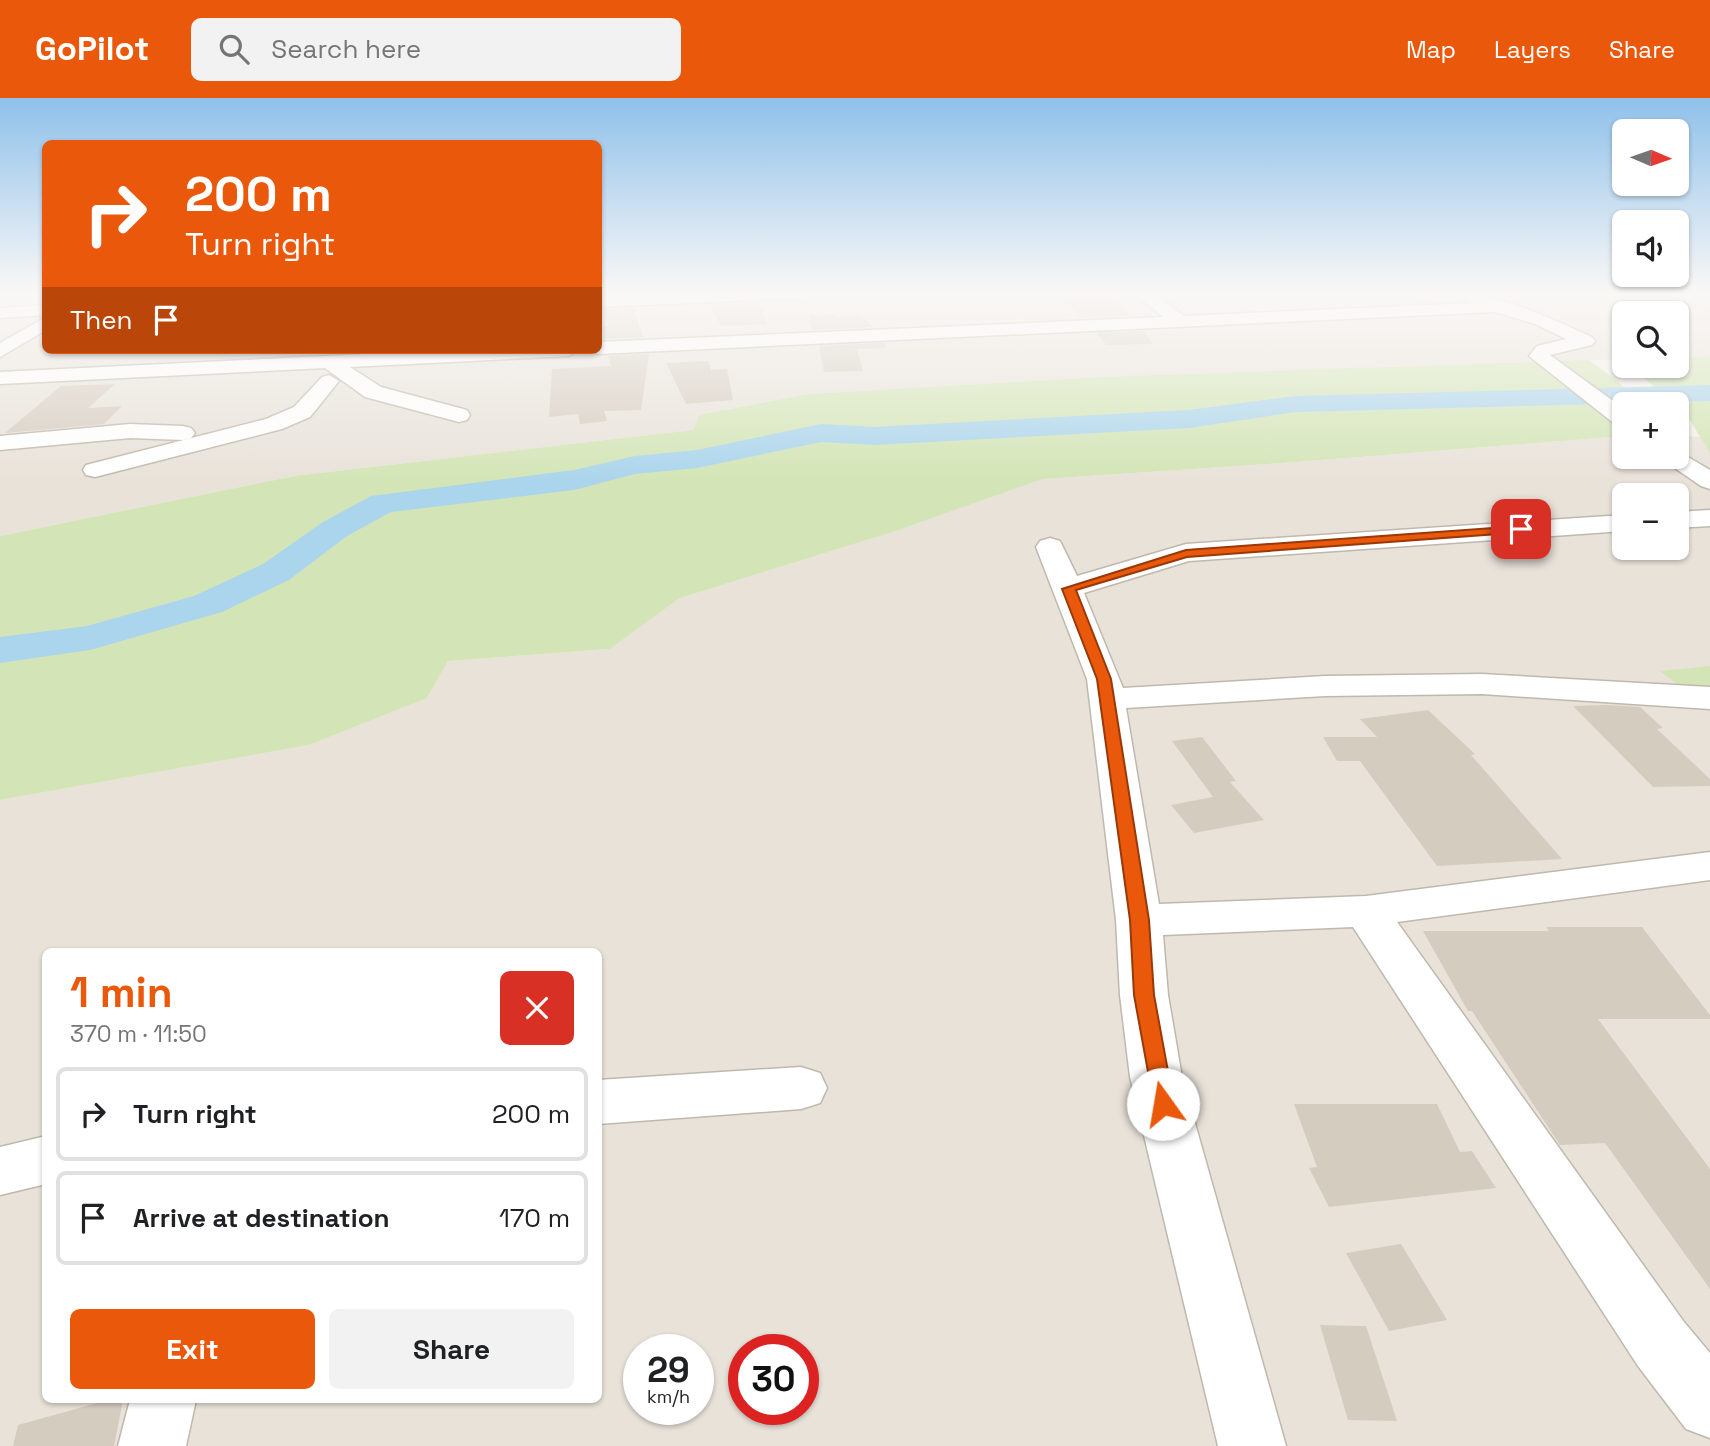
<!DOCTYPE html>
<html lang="en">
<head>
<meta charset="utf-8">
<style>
	body { margin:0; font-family:"Space Grotesk",sans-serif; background:#f2f2f2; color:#202124; height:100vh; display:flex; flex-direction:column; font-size:26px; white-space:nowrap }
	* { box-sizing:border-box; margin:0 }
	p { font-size:23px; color:#757577 }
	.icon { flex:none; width:38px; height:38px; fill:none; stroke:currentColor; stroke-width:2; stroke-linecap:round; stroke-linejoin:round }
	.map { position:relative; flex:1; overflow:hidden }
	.panel { position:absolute; left:42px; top:850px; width:560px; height:455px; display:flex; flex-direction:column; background:#fff; border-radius:10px; box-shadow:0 2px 5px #0004 }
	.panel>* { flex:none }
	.banner { position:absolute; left:42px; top:42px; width:560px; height:214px; border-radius:10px; box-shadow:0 2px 5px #0004; background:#ea580c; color:#fff; overflow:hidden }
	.needle { width:46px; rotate:92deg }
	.controls { position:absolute; left:1612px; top:21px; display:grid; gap:14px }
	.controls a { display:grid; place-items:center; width:77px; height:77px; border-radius:10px; background:#fff; box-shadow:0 2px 5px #0004; font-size:35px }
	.speed { position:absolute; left:623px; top:1236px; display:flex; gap:14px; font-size:35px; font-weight:700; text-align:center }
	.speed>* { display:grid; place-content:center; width:91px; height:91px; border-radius:50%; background:#fff; box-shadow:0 2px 5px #0004; line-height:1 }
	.speed small { font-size:18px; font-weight:400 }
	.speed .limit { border:10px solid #d22; background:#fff; color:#111 }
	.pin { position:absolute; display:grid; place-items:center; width:60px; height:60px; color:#fff; margin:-30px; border-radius:14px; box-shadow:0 4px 10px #0006 }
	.me { position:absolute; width:77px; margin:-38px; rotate:347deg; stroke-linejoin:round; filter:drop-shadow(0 0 5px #0008) }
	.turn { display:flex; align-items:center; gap:24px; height:147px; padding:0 28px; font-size:32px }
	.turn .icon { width:91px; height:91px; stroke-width:2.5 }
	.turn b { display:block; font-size:49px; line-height:60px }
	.then { display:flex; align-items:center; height:66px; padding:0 28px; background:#0003; gap:14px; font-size:26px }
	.round { display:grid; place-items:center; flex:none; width:74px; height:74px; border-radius:10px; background:#f2f2f2 }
	.overview { display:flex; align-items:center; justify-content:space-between; height:119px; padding:0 28px }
	h1 { font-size:42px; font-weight:700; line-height:52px; color:#ea580c }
	.action { display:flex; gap:14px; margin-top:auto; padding:14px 28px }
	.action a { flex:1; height:80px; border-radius:10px; background:#ea580c; color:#fff; font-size:28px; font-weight:700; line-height:80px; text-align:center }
	.action a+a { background:#f2f2f2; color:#202124 }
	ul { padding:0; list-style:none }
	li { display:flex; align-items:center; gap:21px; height:94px; margin:0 14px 10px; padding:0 14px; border:4px solid #e0e0e0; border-radius:10px }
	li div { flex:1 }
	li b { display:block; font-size:26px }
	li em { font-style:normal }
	header { display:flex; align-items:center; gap:42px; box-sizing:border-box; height:98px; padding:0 35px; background:#ea580c; color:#fff }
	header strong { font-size:33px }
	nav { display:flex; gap:38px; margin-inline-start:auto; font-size:24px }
	.search { width:490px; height:63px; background:#f2f2f2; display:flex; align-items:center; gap:18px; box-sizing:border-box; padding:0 24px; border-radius:10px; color:#757577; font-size:26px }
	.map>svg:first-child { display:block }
</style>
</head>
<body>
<header>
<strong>GoPilot</strong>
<div class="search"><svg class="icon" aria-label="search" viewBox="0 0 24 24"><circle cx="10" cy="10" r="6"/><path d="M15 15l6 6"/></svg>Search here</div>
<nav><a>Map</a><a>Layers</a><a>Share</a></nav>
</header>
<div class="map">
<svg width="1710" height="1348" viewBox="0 0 1710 1348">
	<rect width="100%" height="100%" fill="#f4f0ea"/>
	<path fill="#e8e2d9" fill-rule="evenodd" d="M0,194H45L46,252H598L599,194H1710V258L1677,259L1676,215H1624V261L1100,279L808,296L699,317L693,332L294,378L0,438Z
		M1677,337L1700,339L1710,355V1348H0V702L309,647L427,600L448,563L610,551L680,500L893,434L1043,381L1297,364L1624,338V359H1676ZM1624,397H1676V450H1624ZM46,854H598V1302H46ZM639,1251H698V1311H639ZM744,1251H803V1311H744Z"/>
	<path fill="#d3e5b6" d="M1579,194H1672L1707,210L1614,212Z
		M1710,258V355L1685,314L1629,268H1676L1677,259Z
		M1589,262L1620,285L1637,306H1624V338L1297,364L1043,381L893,434L680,500L610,551L448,563L427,600L309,647L0,702V438L294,378L693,332L699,317L808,296L1100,279Z
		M1710,568V611L1660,573Z"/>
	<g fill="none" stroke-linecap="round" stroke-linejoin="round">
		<path fill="#abd5ec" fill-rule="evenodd" d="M1710,287V303L1295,314L1189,330L875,347L821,344L697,370L635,376L574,392L391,414L347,438L289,482L222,514L90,552L0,565V539L87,528L194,498L263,466L323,424L371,398L574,372L635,358L697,352L821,326L875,329L1189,312L1295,298Z"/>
	</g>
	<path fill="#d5ccc0" d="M1056,194H1111L1130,218L1082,220Z
		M759,205L767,226L721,228L709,207Z
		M633,210L643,239L604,241L600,228H608L604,211Z
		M835,216L836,219L860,217L873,229L813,232L808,217Z
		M1143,233L1153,246L1107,247L1096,235Z
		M884,245L886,250L857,251L863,273L824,274L819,248Z
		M649,256L641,312L604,313L607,323L580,326L578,316L549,319L552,271L611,268L608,258Z
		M708,263L711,272L727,271L733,302L686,306L666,265Z
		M115,286L88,310L122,308L104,326L5,335L61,288Z
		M1606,607L1640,609L1663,630L1657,631L1710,681V688L1653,689L1573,608Z
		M1428,612L1475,656L1471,657L1562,761L1437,768L1360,663H1337L1323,639H1377L1360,621Z
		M1202,639L1236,683L1230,684L1264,722L1194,735L1171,707L1213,699L1172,643Z
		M1546,829H1642L1710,917V921H1598L1710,1071V1191L1605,1045L1560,1047L1472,913H1468L1423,833H1549Z
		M1294,1006H1437L1460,1054L1472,1053L1496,1090L1329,1109L1309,1070L1317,1069Z
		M1401,1146L1447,1222L1389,1233L1346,1155Z
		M1320,1227L1366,1228L1397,1323L1348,1322Z
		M108,1302H123L114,1348H13L18,1327Z"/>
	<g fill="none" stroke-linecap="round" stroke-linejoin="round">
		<defs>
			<path id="minor" d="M665,194L682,196L834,194L826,199L598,209V199L666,197Z
				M1133,194H1152L1184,218L1472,205L1455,194C1494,194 1555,222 1592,239L1595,243L1592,247L1550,257L1624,311V329L1616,327L1529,258L1537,248L1566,241L1535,226L1495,214L598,256L590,252H598V244L1163,219Z
				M46,207V217L0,220V210Z
				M46,219V232L0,259V245Z
				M448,252H579L569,258L350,269L381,289L467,312L470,317L467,322L459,324L365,299L325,270L0,286V274Z
				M329,277L339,283L310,319L282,331L95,379L86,377L83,372L86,367L266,321L294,309L322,279Z
				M130,326L183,328L191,330L195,335L191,340L183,342L130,340L0,352V338Z
				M1676,352L1710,372V391L1701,388L1666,364L1663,359H1676Z
				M1710,412V428L1676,430V414Z
				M1624,417V433L1189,463L1084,495L1123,590L1325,578L1482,576L1710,589V611L1482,596L1325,598L1126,610L1159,806L1366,798L1710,754V782L1397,824L1684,1224L1710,1255V1340L1686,1331L1638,1268L1353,829L1163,837L1168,897L1182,979L1286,1348H1218L1130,979L1120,897L1116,822L1087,581L1036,449L1040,443L1050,440L1060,443L1077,478L1186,446Z
				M801,969L820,975L827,990L820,1005L801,1011L598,1026V982Z
				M46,1038V1086L0,1097V1049Z
				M130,1302H196L186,1348H118Z"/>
		</defs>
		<use href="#minor" stroke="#bfb8ad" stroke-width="3"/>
		<use href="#minor" fill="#fff" fill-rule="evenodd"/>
	</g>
	<linearGradient id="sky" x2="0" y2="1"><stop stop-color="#8fc1ea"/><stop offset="0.51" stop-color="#faf8f6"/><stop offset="1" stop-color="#faf8f6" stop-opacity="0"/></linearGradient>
	<rect width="1710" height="383" fill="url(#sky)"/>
	<path fill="#ea580c" stroke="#983908" stroke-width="2" d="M1521,428L1525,429V434L1187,459L1076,492L1111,581L1149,822L1154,897L1174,1006L1171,1012L1163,1015L1155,1012L1134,897L1130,822L1097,581L1062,491L1186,452Z"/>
</svg>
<div class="controls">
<a><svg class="needle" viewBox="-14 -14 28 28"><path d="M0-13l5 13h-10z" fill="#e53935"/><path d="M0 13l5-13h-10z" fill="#757577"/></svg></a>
<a><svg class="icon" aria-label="sound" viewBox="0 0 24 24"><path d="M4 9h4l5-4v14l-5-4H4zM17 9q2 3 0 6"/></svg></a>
<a><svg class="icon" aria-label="search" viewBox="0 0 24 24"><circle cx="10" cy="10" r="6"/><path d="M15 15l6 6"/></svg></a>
<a>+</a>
<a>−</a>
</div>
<div class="speed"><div>29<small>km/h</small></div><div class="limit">30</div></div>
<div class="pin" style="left:1521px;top:431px;background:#d93025"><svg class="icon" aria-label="arrive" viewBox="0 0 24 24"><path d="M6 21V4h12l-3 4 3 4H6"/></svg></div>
<svg class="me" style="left:1163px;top:1006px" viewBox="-20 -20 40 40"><circle r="19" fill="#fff"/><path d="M0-13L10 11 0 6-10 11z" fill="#ea580c"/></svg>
<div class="banner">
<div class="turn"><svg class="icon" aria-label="right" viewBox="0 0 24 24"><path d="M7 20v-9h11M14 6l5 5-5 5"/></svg><div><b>200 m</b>Turn right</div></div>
<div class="then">Then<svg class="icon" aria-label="arrive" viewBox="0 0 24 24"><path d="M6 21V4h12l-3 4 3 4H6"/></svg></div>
</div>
<section class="panel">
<div class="overview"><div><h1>1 min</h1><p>370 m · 11:50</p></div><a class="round" style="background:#d93025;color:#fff"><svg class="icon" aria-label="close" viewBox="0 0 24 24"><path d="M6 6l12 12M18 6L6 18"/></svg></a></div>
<ul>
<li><svg class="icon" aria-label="right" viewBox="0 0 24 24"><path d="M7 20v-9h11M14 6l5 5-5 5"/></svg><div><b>Turn right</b></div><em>200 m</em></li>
<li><svg class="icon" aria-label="arrive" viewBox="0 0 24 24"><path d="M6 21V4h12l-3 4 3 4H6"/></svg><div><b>Arrive at destination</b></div><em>170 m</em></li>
</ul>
<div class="action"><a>Exit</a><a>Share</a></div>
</section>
</div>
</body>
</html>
